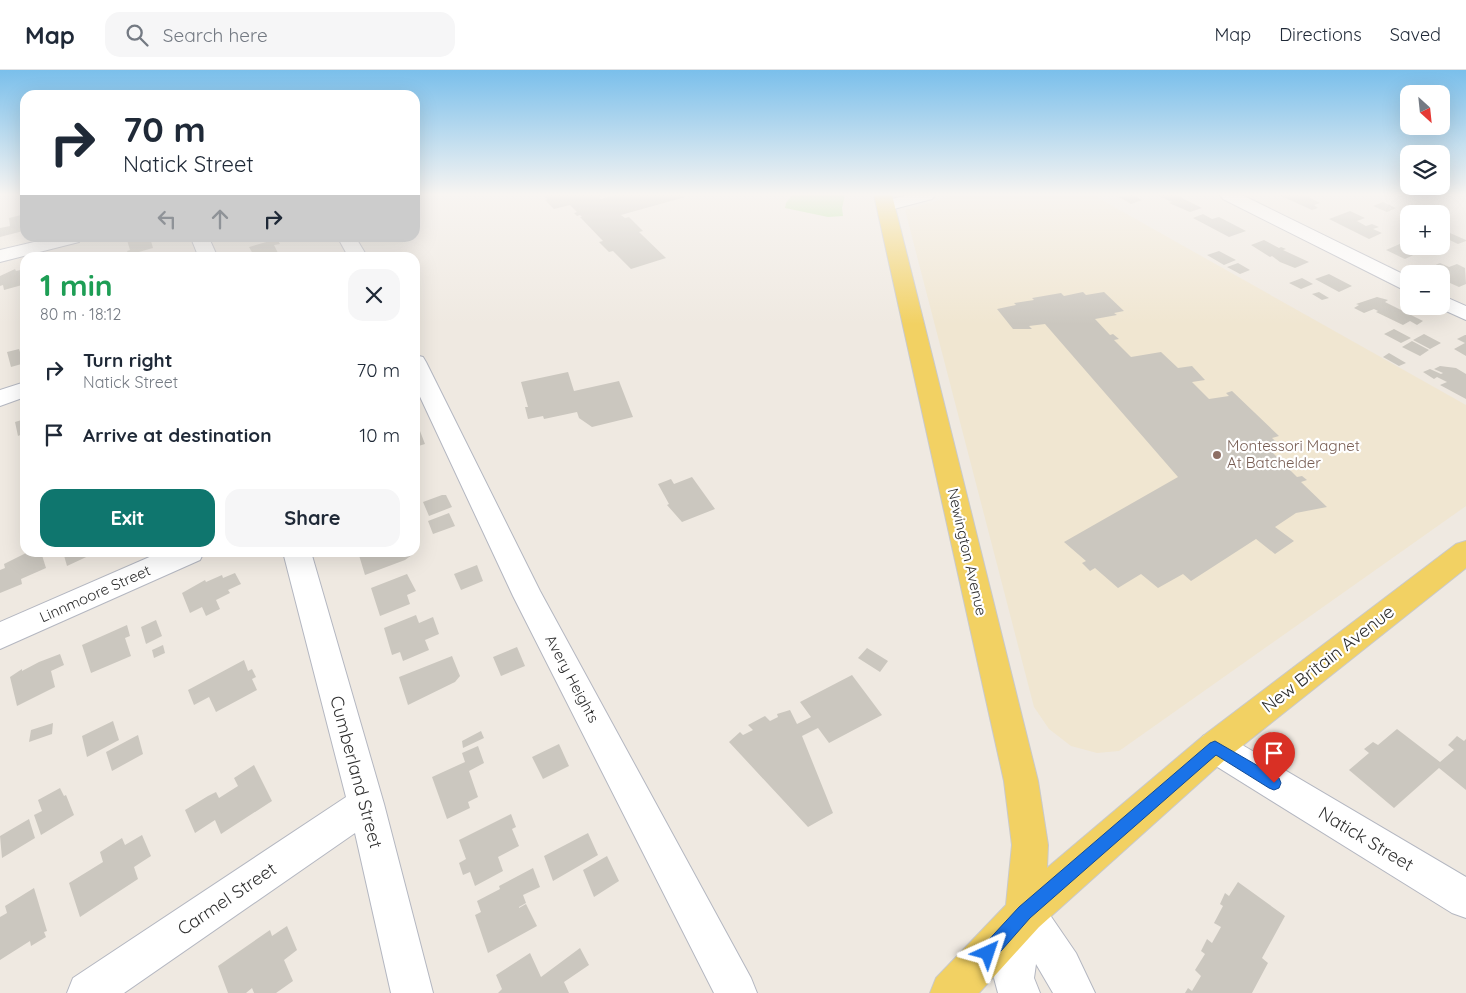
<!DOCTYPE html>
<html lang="en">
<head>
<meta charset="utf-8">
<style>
	body { margin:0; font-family:Quicksand,sans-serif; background:#f6f6f7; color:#1f2937; height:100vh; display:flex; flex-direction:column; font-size:19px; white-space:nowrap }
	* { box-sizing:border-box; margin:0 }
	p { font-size:16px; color:#747a83 }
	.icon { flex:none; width:28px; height:28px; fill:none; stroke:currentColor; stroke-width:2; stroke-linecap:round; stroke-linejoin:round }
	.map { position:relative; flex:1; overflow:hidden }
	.panel { position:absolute; left:20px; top:182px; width:400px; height:305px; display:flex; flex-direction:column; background:#fff; border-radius:15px; box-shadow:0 5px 20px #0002 }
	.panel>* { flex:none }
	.top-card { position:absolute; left:20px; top:20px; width:400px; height:152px; border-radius:15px; box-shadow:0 5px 20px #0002; background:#fff; color:#1f2937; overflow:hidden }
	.needle { width:32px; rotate:153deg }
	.buttons { position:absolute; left:1400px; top:15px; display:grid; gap:10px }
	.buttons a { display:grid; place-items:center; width:50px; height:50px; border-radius:10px; background:#fff; box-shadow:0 5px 20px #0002; font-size:25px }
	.pin { position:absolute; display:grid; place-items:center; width:42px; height:42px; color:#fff; margin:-51px -21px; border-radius:50% 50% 50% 0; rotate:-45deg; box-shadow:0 0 5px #0007 }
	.pin .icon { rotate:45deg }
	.me { position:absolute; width:55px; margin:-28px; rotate:42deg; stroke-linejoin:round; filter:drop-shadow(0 0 4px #0008) }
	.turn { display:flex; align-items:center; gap:18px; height:105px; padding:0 20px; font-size:22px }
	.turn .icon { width:65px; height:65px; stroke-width:2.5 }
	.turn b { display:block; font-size:35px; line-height:42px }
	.lanes { display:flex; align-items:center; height:48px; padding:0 20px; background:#0003; justify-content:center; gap:25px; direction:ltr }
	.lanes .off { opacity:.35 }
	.round { display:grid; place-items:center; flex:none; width:52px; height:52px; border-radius:15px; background:#f6f6f7 }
	.overview { display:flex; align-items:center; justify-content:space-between; height:85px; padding:0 20px }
	h1 { font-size:30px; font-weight:800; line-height:38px; color:#1e9e55 }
	.cta { display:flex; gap:10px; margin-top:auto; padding:10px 20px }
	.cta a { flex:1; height:58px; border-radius:15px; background:#0f766e; color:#fff; font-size:20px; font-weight:800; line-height:58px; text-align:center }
	.cta a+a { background:#f6f6f7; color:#1f2937 }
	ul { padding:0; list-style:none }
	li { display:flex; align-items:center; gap:15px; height:65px; padding:0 20px }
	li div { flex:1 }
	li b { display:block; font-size:19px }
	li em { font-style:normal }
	header { display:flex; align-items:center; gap:30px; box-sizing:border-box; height:70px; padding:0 25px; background:#fff; border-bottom:1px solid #e0e1e3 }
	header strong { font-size:24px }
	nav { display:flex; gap:28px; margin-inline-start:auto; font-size:18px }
	.search { width:350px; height:45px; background:#f6f6f7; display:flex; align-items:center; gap:12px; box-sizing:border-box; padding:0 18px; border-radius:15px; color:#747a83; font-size:19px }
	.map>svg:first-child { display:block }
</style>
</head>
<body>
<header>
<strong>Map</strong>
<div class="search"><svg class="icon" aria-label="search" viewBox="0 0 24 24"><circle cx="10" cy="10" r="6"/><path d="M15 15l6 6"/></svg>Search here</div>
<nav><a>Map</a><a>Directions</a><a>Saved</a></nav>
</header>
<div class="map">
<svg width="1466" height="923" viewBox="0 0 1466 923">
	<rect width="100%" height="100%" fill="#efe9e1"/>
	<path fill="#f0e6d1" d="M957,125H1093L1466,335V436L1119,681L1097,683L1071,676L1049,659L1034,637L905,140Z"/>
	<path fill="#b6e59e" d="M792,125H845L842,138L843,146L828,147L785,138L786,133Z"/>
	<path fill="#cbc7bf" d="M543,125H604L599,127L601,129L616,125H682L685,127L621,145L625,148L629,147L643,161L639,162L666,188L631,199L613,181L609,182L599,172L603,171L580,147H582L580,145L577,146L574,143L577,142L570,135L554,139L545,130L548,129Z
		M1128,125H1132L1142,130L1131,134L1119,127Z
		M1157,125H1176L1202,138L1190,142L1169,133L1172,132Z
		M1279,125H1305L1320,133L1314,135L1318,138L1312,140Z
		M1383,132L1396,138L1387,142L1373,136Z
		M1350,141L1365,148L1357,151L1366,156L1372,154L1379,157L1373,159L1382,163L1369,169L1329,149Z
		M25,144V148H21L23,161L0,167V158L10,156L9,148Z
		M1203,144L1212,149L1219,147L1246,161L1229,167L1193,148Z
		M1443,160L1466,170V171L1458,174L1441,166V161Z
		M130,168H153L154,170L151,171L153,178L132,184L131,182L128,183L127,181L130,180L127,170L130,169Z
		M277,169L280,174L274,175L278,183L262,188H250L254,186L249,177Z
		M1264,170L1279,178L1281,177L1286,179L1283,180L1309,192L1295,198L1280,192L1272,186L1270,187L1251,175Z
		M1402,173L1410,177L1417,176L1424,180L1405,189L1386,180Z
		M1219,181L1236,190L1224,195L1207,185Z
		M1238,193L1250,200L1240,204L1227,197Z
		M1440,193L1449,197L1457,194L1465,198L1466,214L1459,217L1441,209V204H1430L1424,200Z
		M15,199L16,201L25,199V212L22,213V215L4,220L3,215L0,216V206Z
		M1329,204L1352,216L1339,222L1315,209Z
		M1302,208L1313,214L1301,219L1289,213Z
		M1083,222L1086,225L1104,222L1124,241L1114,243L1117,245L1095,249L1110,265L1113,264L1119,269L1114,270L1131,287L1161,282L1178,298L1192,296L1205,310L1192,312L1209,329L1229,326L1226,323L1232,321L1279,366L1272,368L1281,376L1268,378L1297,407L1302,406L1307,410L1301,412L1327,437L1296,443L1275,457L1294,471L1275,484L1256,469L1191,511L1183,504L1158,518L1141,504L1118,518L1095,498L1090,501L1082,493L1086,491L1064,472L1178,407L1045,254L1029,256L1032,259H1013L997,239L1016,235L1014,233L1034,230L1032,228L1061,223L1064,226Z
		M1319,222L1329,228L1322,230L1312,224Z
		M1377,227L1388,230L1385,232L1423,251L1417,255L1410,251L1403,255L1376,242L1378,241L1374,239L1364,243L1354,238L1359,235L1356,234Z
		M1394,259L1411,268L1401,273L1384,264Z
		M1424,264L1441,273L1430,279L1413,270Z
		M1465,265H1466V286L1454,279L1465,273L1457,269Z
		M1412,271L1429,280L1420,286L1402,277Z
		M19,279L20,282L25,280V293L11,297L7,282Z
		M1389,283L1406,293L1399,296L1383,287Z
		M1440,296L1456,298L1466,304V329L1440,315L1447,312L1437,307L1434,309L1423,302L1430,299L1441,304L1443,303L1434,299Z
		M568,302L574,321L619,311L633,347L592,357L579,348L577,342L544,349L543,346L528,349L525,337H528L521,312Z
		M25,349V363L18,366L15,352Z
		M420,361L425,374L415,377V362Z
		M692,407L715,439L682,452L667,435L669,434L658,414L671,409L674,414Z
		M442,425H446L452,437L429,446L423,432Z
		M449,443L455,456L433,464L428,451Z
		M28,482H41L46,498L21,509L22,514L0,523V500L5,498L4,494Z
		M63,482H97L67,496Z
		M358,482H416L405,490L365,505Z
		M477,495L483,511L461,520L454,504Z
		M235,503L241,514L228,520L230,523L216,530L220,539L206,546L202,537L190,543L182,523L205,510L206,512L222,505L223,508Z
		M407,504L416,521L407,525L410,534L380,546L371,518Z
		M416,545L419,553L433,547L439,564L425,570L429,580L403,591L400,582L392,585L384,558Z
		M156,550L162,566L146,574L141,557Z
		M127,555L130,566L125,568L131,586L91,603L82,575Z
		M163,575L165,583L154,588L152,580Z
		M517,577L525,596L501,606L493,587Z
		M867,578L888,591L880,602L858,588Z
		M60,584L64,595L51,601L55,617L17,636L10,607L22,599V601L39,592Z
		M452,586L460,606L455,612L408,635L399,607Z
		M244,590L248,601L252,599L256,607L252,609L257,620L216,642L209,627L194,635L188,620Z
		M852,605L882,645L829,673L818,658L802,666L833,743L808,757L729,672L740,662L743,665L753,660L748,655L765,646L770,651L778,647L777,644L790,640L797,654L811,647L800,632Z
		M113,651L119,670L87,687L82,666Z
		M53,653L52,664L29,672L31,660Z
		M1397,659L1440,692L1454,680L1448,675L1457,666L1464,671L1466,669V720L1439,698L1394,738L1349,700L1369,683L1364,679L1373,672L1378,675Z
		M481,661L484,668L463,678L462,671Z
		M138,665L143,684L112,701L106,682Z
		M559,674L569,696L543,709L532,687Z
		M478,676L484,693L469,701L478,727L468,732L470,738L447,749L432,707L465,692L462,683Z
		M254,695L272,731L221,764L215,750L195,763L185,740L208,726L216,722L219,728L238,716L234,708Z
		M60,718L64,726L66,725L74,745L41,765L34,745L42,741L38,730Z
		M511,744L516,757L512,759L519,776L498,787L503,801L475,816L470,802L463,805L459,793L466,789L459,770Z
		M29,749L35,768L2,788L0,766Z
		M588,763L598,785L553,811L544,786Z
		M142,765L151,786L134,797L138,809L80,847L69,813L103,792L100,782L122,768L125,775Z
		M607,786L619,811L594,827L583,800Z
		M533,798L540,817L523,825L526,833L519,837V838L526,834L537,856L488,883L475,845L481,842L477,831L500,819L499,816Z
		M1238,812L1285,846L1262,888L1268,893L1252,923H1185L1188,918L1192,921L1201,906L1195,900L1205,884L1201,881L1207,869L1212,873L1221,857L1214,853L1223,836L1220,834L1225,823L1229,826Z
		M34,818L47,861L44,862L46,867L31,876L30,871L0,890V847L7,843L5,836Z
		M287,856L297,880L284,890L293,911L276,923H254L252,918L246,923H228L218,896L270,860L272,866Z
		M580,878L589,895L564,912L569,923H498L502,919L496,905L530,883L541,907Z"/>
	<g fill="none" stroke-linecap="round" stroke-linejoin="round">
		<defs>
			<path id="minor" d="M908,125H935L932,129L886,141L880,140L877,136L880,132Z
				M1220,125H1242L1409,207V221L1402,219L1223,129Z
				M51,168H81L79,172L0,192V180Z
				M191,168H209L218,188H199Z
				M338,168H356L368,188H349Z
				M1441,225L1466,236V250L1435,236H1441Z
				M415,285L423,287L426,292L540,521L751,908L757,923H714L513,526L415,316Z
				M25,312V327L0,336V320Z
				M161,482H204L200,490L0,579V552Z
				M283,482H311L384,734L433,923H391L355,763L124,923H67L73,908L346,727Z
				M1215,661L1227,666L1466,807V848L1452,843L1203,688L1198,677L1203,666Z
				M1025,824L1039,829L1076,883L1095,923H1053L1036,894L1034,908L1040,923H998L994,908L1006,843L1011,829Z"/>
			<path id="major" d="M874,125H892L1038,711L1048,775L1047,798L1203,666L1456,474L1466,471V498L1227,688L1039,857L979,923H930L936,908L1006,835L1012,775L1004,711Z"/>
		</defs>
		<use href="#minor" stroke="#b4b7c1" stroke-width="2"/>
		<use href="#major" stroke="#c9c9c9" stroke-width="2"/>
		<use href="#minor" fill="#fff" fill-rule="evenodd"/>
		<use href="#major" fill="#f2d163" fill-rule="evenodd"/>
	</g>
	<linearGradient id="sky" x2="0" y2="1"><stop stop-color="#7abfeb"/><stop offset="0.49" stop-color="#f8f5f2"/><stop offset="1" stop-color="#f8f5f2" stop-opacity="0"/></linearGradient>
	<rect width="1466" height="254" fill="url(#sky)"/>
	<path fill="#1a73e8" stroke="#114b97" d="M1215,671L1279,708L1281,713L1279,718L1274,720L1269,718L1216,685L1030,848L994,889L988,891L982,889L980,883L982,877L1019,837L1210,673Z"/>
	<circle fill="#8d6e63" stroke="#fff" stroke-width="2" cx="1217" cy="385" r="5"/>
	<g text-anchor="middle" stroke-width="4.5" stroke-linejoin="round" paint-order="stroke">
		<g font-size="15" fill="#785e54" stroke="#fff" text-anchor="start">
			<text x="1227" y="381">Montessori Magnet<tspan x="1227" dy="17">At Batchelder</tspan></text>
		</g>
		<g font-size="15" fill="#2e2e2e" stroke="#fff">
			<text transform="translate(967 482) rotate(77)" y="5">Newington Avenue</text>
			<text transform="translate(95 524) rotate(-24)" y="5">Linnmoore Street</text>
			<text transform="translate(572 609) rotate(62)" y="5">Avery Heights</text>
		</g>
		<g font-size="18" fill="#2e2e2e" stroke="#fff">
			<text transform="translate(1328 589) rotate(-38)" y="6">New Britain Avenue</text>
			<text transform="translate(356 702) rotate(75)" y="6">Cumberland Street</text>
			<text transform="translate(1366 769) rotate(31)" y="6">Natick Street</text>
			<text transform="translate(227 829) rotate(-34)" y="6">Carmel Street</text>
		</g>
	</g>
</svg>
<div class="buttons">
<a><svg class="needle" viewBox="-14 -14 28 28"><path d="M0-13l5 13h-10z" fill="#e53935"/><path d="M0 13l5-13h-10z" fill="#747a83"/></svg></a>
<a><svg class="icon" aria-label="layers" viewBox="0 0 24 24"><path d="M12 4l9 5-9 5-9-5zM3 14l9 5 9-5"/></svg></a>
<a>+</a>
<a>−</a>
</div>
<div class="pin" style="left:1274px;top:713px;background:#d93025"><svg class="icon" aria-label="arrive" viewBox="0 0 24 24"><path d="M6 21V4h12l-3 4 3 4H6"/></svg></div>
<svg class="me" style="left:988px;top:883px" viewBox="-20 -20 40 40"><path d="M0-17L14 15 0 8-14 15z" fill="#1a73e8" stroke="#fff" stroke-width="4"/></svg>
<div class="top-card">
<div class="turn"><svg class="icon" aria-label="right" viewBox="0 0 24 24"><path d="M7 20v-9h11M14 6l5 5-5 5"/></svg><div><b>70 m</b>Natick Street</div></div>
<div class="lanes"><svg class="icon off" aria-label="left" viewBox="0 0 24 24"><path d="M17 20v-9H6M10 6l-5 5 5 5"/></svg><svg class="icon off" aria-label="ahead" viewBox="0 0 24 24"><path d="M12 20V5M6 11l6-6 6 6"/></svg><svg class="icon" aria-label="right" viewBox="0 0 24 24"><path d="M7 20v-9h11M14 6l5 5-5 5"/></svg></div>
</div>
<section class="panel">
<div class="overview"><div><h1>1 min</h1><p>80 m · 18:12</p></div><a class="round"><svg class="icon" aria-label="close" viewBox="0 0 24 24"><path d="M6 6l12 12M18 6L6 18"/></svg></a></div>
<ul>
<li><svg class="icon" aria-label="right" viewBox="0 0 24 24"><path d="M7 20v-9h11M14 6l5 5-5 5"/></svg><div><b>Turn right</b><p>Natick Street</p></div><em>70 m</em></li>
<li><svg class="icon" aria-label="arrive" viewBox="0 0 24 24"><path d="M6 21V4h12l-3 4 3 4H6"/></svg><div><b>Arrive at destination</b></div><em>10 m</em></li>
</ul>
<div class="cta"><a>Exit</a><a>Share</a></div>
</section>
</div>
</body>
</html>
